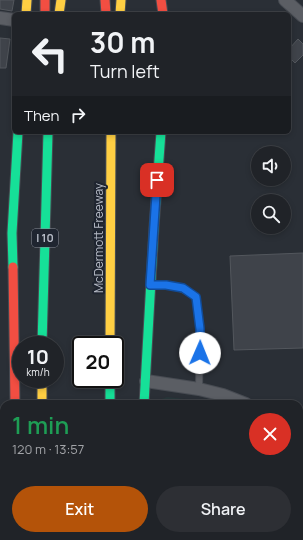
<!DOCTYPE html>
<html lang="en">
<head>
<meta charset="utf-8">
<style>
	body { margin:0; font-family:Manrope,sans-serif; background:#2d2f34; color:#f1f3f6; height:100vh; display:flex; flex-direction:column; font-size:15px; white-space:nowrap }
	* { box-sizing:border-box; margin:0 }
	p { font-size:13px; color:#a2a4a8 }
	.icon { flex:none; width:22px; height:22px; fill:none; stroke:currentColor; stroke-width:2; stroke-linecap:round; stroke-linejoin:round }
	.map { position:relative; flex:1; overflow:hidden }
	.drawer { position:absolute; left:0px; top:400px; width:303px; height:140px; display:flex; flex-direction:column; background:#202328; border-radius:12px 12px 0 0; box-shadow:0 2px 6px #0003,0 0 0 1px #3d4045 }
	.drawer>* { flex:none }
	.top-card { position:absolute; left:12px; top:12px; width:279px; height:122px; border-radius:6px; box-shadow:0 2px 6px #0003,0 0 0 1px #3d4045; background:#202328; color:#f1f3f6; overflow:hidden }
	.controls { position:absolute; left:251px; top:146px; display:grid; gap:8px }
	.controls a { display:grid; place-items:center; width:40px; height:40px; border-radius:50%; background:#202328; box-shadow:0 2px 6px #0003,0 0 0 1px #3d4045; font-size:20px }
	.speed { position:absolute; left:12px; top:336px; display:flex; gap:8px; font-size:20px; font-weight:700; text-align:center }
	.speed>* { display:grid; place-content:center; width:52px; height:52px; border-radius:50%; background:#202328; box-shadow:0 2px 6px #0003,0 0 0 1px #3d4045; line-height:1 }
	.speed small { font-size:10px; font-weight:400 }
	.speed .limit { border:2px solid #111; border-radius:6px; background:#fff; color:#111 }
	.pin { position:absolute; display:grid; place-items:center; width:34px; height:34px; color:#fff; margin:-17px; border-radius:8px; box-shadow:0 2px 6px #0006 }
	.me { position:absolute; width:44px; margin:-22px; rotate:1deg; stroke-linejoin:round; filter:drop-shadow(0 0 3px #0008) }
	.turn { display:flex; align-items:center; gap:14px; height:84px; padding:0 12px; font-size:18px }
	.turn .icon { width:52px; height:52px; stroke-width:2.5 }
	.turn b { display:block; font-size:28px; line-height:34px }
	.then { display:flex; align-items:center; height:38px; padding:0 12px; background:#0003; gap:8px; font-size:15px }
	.round { display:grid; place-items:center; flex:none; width:42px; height:42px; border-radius:21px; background:#2d2f34 }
	.overview { display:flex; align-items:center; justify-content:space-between; height:68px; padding:0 12px }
	h1 { font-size:24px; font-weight:600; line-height:30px; color:#1e9e55 }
	.action { display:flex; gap:8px; margin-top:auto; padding:8px 12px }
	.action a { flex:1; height:46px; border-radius:24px; background:#b45309; color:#fff; font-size:16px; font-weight:600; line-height:46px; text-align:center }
	.action a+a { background:#2d2f34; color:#f1f3f6 }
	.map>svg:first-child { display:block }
</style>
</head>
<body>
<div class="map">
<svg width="303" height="540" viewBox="0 0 303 540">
	<rect width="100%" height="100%" fill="#2a2f36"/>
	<path fill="#28373a" d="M167,397L193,400L212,404H155L159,400Z
		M156,536H251V540H156Z"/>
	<path fill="#3f434a" stroke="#53575d" d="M0,0H14L12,11L0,9Z
		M0,38L10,39L6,68H0Z
		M298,39L303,44V55L295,63L289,57V49Z
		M303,253V348L234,350L230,256Z"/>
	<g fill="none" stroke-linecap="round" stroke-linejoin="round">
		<defs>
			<path id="lane" d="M151,285C172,285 179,285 196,297L200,329L199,389"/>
			<path id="street" d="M285,0L303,16
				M0,18L14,20
				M146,381L199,389L223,395L246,404
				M299,423L303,424
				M0,427L4,428"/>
			<path id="fast" d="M13,267L12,233L18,132
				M42,345L48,132
				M110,379V404
				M144,404L154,227L161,132
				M9,536V540
				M137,540L138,536"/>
			<path id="slow" d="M26,14L27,0
				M59,14L61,0
				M120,14L121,0
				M110,345L111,132
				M42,379V404
				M40,536V540
				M106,540L107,536"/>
			<path id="jam" d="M45,0V14
				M105,0L106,14
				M161,0L163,14
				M13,267L15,404
				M150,536L151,540"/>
		</defs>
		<use href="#lane" stroke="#484c53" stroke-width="8"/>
		<use href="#street" stroke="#484c53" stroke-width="14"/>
		<use href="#fast" stroke="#484c53" stroke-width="11"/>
		<use href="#slow" stroke="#484c53" stroke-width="11"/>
		<use href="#jam" stroke="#484c53" stroke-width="11"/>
		<path stroke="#5d6166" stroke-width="2" stroke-dasharray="3 3" stroke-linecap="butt" d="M241,536V540
			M198,540L199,536"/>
		<use href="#lane" stroke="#5b5e64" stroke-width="6"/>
		<use href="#street" stroke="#5b5e64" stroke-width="12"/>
		<use href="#fast" stroke="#16e098" stroke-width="9"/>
		<use href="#slow" stroke="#ffcf43" stroke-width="9"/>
		<use href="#jam" stroke="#f24e42" stroke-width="9"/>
	</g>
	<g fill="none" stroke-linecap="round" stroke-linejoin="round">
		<defs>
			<path id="route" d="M157,180L150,285H166L183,288L196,297L200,329V353"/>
		</defs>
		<use href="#route" stroke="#114b97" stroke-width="10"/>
		<use href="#route" stroke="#1a73e8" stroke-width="7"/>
	</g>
	<g text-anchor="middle" stroke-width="4" stroke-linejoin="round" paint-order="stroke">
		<rect fill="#1f2530" stroke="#898e99" stroke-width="1" x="32" y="229" width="26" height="18" rx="3"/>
		<g font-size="11" font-weight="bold" fill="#b6bbc6">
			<text x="45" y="242">I 10</text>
		</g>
		<g font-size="12" fill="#b6bbc6" stroke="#1f2530">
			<text transform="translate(99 238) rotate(-90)" y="4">McDermott Freeway</text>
		</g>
	</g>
</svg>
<div class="controls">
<a><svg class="icon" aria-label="sound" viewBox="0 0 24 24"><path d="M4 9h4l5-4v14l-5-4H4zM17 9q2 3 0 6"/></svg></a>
<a><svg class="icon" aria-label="search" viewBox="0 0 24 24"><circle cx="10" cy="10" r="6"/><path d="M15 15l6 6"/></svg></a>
</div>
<div class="speed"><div>10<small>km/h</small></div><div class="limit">20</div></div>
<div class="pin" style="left:157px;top:180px;background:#d93025"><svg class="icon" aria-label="arrive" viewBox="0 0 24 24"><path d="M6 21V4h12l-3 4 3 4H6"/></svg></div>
<svg class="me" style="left:200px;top:353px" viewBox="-20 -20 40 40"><circle r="19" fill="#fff"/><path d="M0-13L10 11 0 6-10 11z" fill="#1a73e8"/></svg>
<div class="top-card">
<div class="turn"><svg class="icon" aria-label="left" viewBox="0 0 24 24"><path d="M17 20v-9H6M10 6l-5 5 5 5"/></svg><div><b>30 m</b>Turn left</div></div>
<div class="then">Then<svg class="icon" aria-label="right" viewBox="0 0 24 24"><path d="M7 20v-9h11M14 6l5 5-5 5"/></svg></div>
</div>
<section class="drawer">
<div class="overview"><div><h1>1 min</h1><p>120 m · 13:57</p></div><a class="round" style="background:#d93025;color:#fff"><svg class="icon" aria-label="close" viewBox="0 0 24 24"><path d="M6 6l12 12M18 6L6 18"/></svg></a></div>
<div class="action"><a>Exit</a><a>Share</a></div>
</section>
</div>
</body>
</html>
